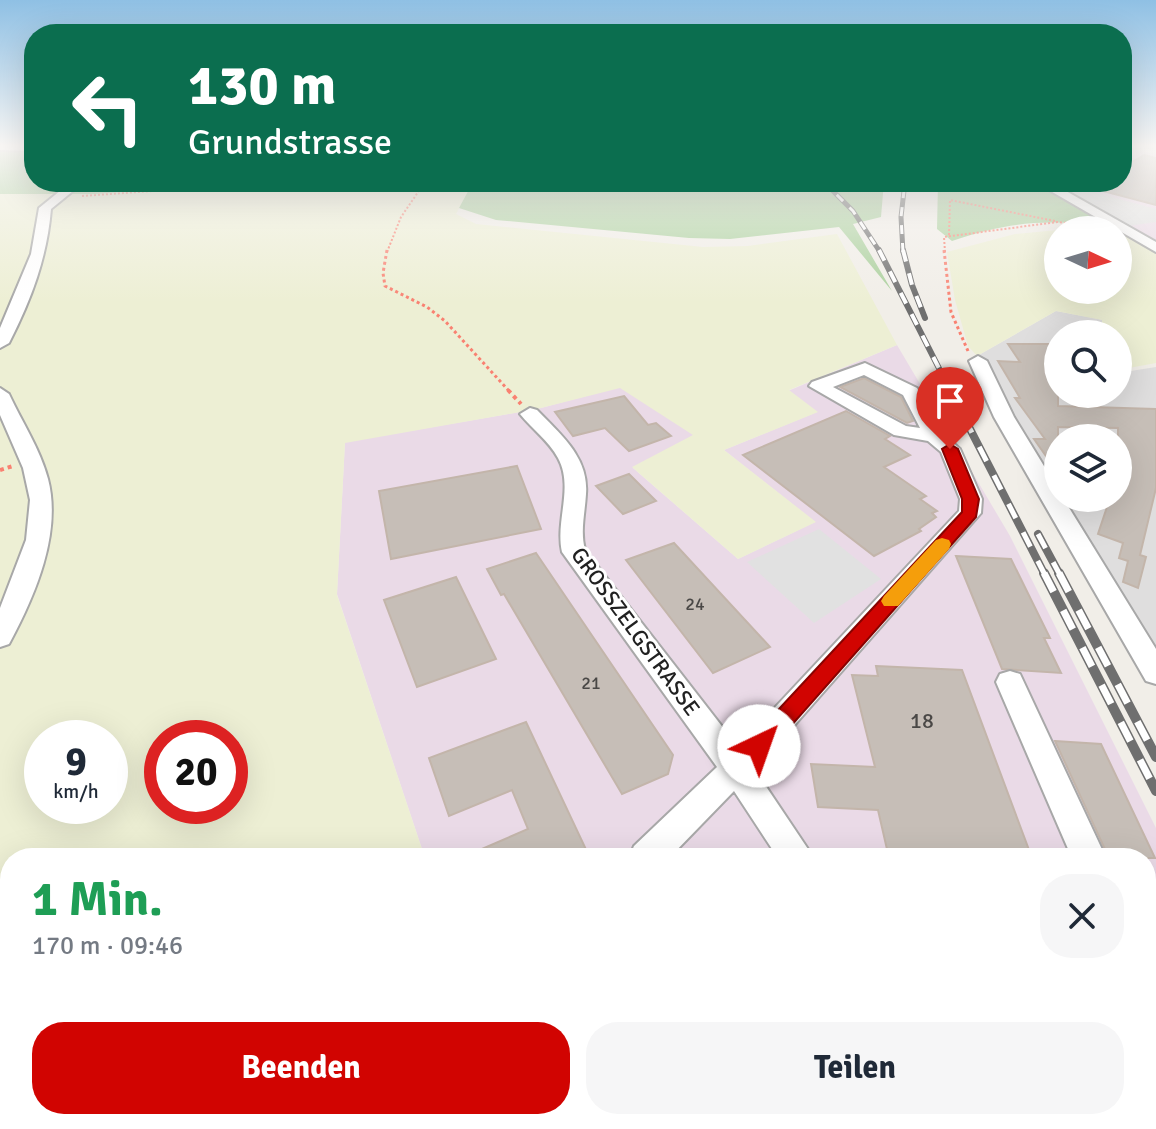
<!DOCTYPE html>
<html lang="de">
<head>
<meta charset="utf-8">
<style>
	body { margin:0; font-family:Signika,sans-serif; background:#f6f6f7; color:#1f2937; height:100vh; display:flex; flex-direction:column; font-size:30px; white-space:nowrap }
	* { box-sizing:border-box; margin:0 }
	p { font-size:26px; color:#747a83 }
	.icon { flex:none; width:44px; height:44px; fill:none; stroke:currentColor; stroke-width:2; stroke-linecap:round; stroke-linejoin:round }
	.map { position:relative; flex:1; overflow:hidden }
	.side { position:absolute; left:0px; top:848px; width:1156px; height:282px; display:flex; flex-direction:column; background:#fff; border-radius:32px 32px 0 0; box-shadow:0 8px 32px #0002 }
	.side>* { flex:none }
	.guide { position:absolute; left:24px; top:24px; width:1108px; height:168px; border-radius:32px; box-shadow:0 8px 32px #0002; background:#0b6e4f; color:#fff; overflow:hidden }
	.needle { width:52px; rotate:94deg }
	.fabs { position:absolute; left:1044px; top:216px; display:grid; gap:16px }
	.fabs a { display:grid; place-items:center; width:88px; height:88px; border-radius:50%; background:#fff; box-shadow:0 8px 32px #0002; font-size:40px }
	.speed { position:absolute; left:24px; top:720px; display:flex; gap:16px; font-size:40px; font-weight:700; text-align:center }
	.speed>* { display:grid; place-content:center; width:104px; height:104px; border-radius:50%; background:#fff; box-shadow:0 8px 32px #0002; line-height:1 }
	.speed small { font-size:20px; font-weight:400 }
	.speed .limit { border:12px solid #d22; background:#fff; color:#111 }
	.pin { position:absolute; display:grid; place-items:center; width:68px; height:68px; color:#fff; margin:-82px -34px; border-radius:50% 50% 50% 0; rotate:-45deg; box-shadow:0 0 8px #0007 }
	.pin .icon { rotate:45deg }
	.me { position:absolute; width:88px; margin:-44px; rotate:42deg; stroke-linejoin:round; filter:drop-shadow(0 0 6px #0008) }
	.turn { display:flex; align-items:center; gap:28px; height:168px; padding:0 32px; font-size:36px }
	.turn .icon { width:104px; height:104px; stroke-width:2.5 }
	.turn b { display:block; font-size:56px; line-height:68px }
	.round { display:grid; place-items:center; flex:none; width:84px; height:84px; border-radius:32px; background:#f6f6f7 }
	.headline { display:flex; align-items:center; justify-content:space-between; height:136px; padding:0 32px }
	h1 { font-size:48px; font-weight:700; line-height:60px; color:#1e9e55 }
	.cta { display:flex; gap:16px; margin-top:auto; padding:16px 32px }
	.cta a { flex:1; height:92px; border-radius:32px; background:#d10401; color:#fff; font-size:32px; font-weight:700; line-height:92px; text-align:center }
	.cta a+a { background:#f6f6f7; color:#1f2937 }
	.map>svg:first-child { display:block }
</style>
</head>
<body>
<div class="map">
<svg width="1156" height="1129" viewBox="0 0 1156 1129">
	<rect width="100%" height="100%" fill="#f1eee8"/>
	<path fill="#dfdede" fill-rule="evenodd" d="M1056,311L1103,320L1102,334H1058V394H1118V373L1156,367V686L977,356ZM1058,438H1118V498H1058Z"/>
	<path fill="#eadae7" d="M1122,147L1156,154V245L1046,182H1122Z
		M897,345L1010,536L1156,828V1129H497L495,1120H1146V858H425L337,594L345,442L537,409L620,387L694,435L633,468L738,559L815,522L724,450L817,412L788,391Z"/>
	<path fill="#edefd4" fill-rule="evenodd" d="M253,182H473L456,214L476,224L703,247L748,246L837,234L897,345L789,390L818,412L724,450L816,522L738,559L632,467L693,435L620,388L537,409L345,443L337,595L425,858H10V1120H492L494,1129H0V194H95ZM42,738H110V806H42ZM162,738H230V806H162Z
		M1058,230V290H1118V231L1156,252V363L1118,370V334H1102V320L1056,311L977,356L968,346L955,300L947,252L1015,234Z"/>
	<path fill="#abd09d" d="M0,145H34V182H253L95,194H0Z
		M473,182H884L881,217L853,224L892,291L839,227L730,239L689,238L496,220L459,208Z
		M938,182H1038L1110,227C1048,219 1012,221 952,241L937,229Z"/>
	<path fill="#e1e1e1" d="M1078,188L1156,209V222L1121,227L1062,193Z
		M819,529L881,579L814,623L747,562Z"/>
	<path fill="#c6beb7" stroke="#c3b5aa" stroke-width="2" d="M1144,155L1156,158V205L1088,187L1089,182H1122V168Z
		M1008,344H1058V406L1156,409V488L1140,555L1146,557L1138,588L1123,582L1128,561L1119,558L1123,543L1098,534L1110,498H1118V428L1058,427V473L1034,439H1045L1015,398H1020L998,361L1020,362Z
		M864,378L901,397L913,421L907,423L840,387Z
		M624,396L648,425L656,423L671,436L629,451L605,428L573,436L555,412Z
		M846,411L890,436L885,439L910,455L884,467L926,496L920,499L937,511L932,513L936,517L919,529L921,531L874,556L743,455Z
		M517,466L541,529L391,559L379,491Z
		M629,474L656,501L623,514L596,486Z
		M674,543L770,647L713,673L626,560Z
		M536,553L673,755L668,774L622,794L504,594L501,595L487,569Z
		M956,556L1011,559L1050,638H1044L1061,673L1002,669Z
		M456,577L496,659L417,687L384,600Z
		M876,666L962,670L1032,858H889L878,810L818,807L811,764L875,767L852,675L878,676Z
		M526,722L590,858H461L528,829L512,790L449,816L429,758Z
		M1055,741L1101,744L1155,858H1109Z"/>
	<g fill="none" stroke-linecap="round" stroke-linejoin="round">
		<defs>
			<path id="minor" d="M0,145H34V151L0,150Z
				M71,182H84L51,209C47,258 31,300 9,343L0,348V328L31,254L39,208Z
				M1035,182H1050L1156,242V252Z
				M978,356L987,361L1014,417L1058,489V498H1063L1156,649V684L1146,681L994,417L969,361Z
				M865,363L917,388L942,433L960,449L982,499L981,513L755,770L814,858H778L734,791L669,858H629L634,846L717,767L562,552C555,521 574,487 558,458C549,441 532,429 520,414L530,408L537,410C560,434 589,457 586,494C585,513 580,531 585,550L738,747L959,511L960,499L941,452L928,441L894,435L809,386L812,382ZM864,375L903,395L920,428L906,426L833,387Z
				M0,388L9,394C22,422 40,449 48,479C62,533 35,596 9,644L0,647V608L26,540L30,500L23,468L0,415Z
				M1010,671L1020,674L1106,858H1072L996,682L1000,674Z
				M1146,965L1156,970V1026L1146,1022Z
				M941,1120H985L989,1129H945Z"/>
		</defs>
		<use href="#minor" stroke="#a8a8a8" stroke-width="4"/>
		<path stroke="#f98171" stroke-width="2" stroke-dasharray="2 2" stroke-linecap="butt" d="M82,196L279,182
			M949,235L950,200L1055,221
			M387,252L401,217L425,182
			M945,252L944,237L1057,222L1092,226"/>
		<path stroke="#f98171" stroke-width="3" stroke-dasharray="3 3" stroke-linecap="butt" d="M387,250L383,273L385,286L427,307L445,321L510,392
			M944,250L951,312L968,351"/>
		<path stroke="#f98171" stroke-width="4" stroke-dasharray="4 4" stroke-linecap="butt" d="M508,390L521,404
			M0,470L13,466"/>
		<path stroke="#f98171" stroke-width="6" stroke-dasharray="6 6" stroke-linecap="butt" d="M220,1129L235,1120"/>
		<use href="#minor" fill="#fff" fill-rule="evenodd"/>
		<defs>
			<path id="rail-far3" d="M824,182L853,211L880,252
				M903,252L901,217L905,182"/>
			<path id="rail-far2" d="M879,250L951,392
				M903,250L912,285L925,318"/>
			<path id="rail-far1" d="M950,390L1045,575
				M1038,534L1060,575"/>
			<path id="rail" d="M1044,573L1156,791
				M1059,573L1156,757"/>
		</defs>
		<use href="#rail-far3" stroke="#6f6f6f" stroke-width="5"/>
		<use href="#rail-far2" stroke="#6f6f6f" stroke-width="6"/>
		<use href="#rail-far1" stroke="#6f6f6f" stroke-width="8"/>
		<use href="#rail" stroke="#6f6f6f" stroke-width="10"/>
		<use href="#rail-far3" stroke="#fff" stroke-width="3" stroke-dasharray="9" stroke-linecap="butt"/>
		<use href="#rail-far2" stroke="#fff" stroke-width="4" stroke-dasharray="12" stroke-linecap="butt"/>
		<use href="#rail-far1" stroke="#fff" stroke-width="5" stroke-dasharray="16" stroke-linecap="butt"/>
		<use href="#rail" stroke="#fff" stroke-width="7" stroke-dasharray="21" stroke-linecap="butt"/>
	</g>
	<linearGradient id="sky" x2="0" y2="1"><stop stop-color="#8fc0e4"/><stop offset="0.48" stop-color="#f9f7f5"/><stop offset="1" stop-color="#f9f7f5" stop-opacity="0"/></linearGradient>
	<rect width="1156" height="303" fill="url(#sky)"/>
	<path fill="#d10401" stroke="#880301" stroke-width="2" d="M950,444L958,449L979,499L976,517L767,753L759,756L751,753L748,746L751,739L962,512V499L942,449Z"/>
	<path fill="#f59e0b" d="M942,538L949,540L951,544L949,549L898,606H884L881,601L884,596L936,540Z"/>
	<g text-anchor="middle" stroke-width="6" stroke-linejoin="round" paint-order="stroke">
		<g font-size="18" fill="#4a4846">
			<text x="695" y="610">24</text>
			<text x="591" y="689">21</text>
		</g>
		<g font-size="22" fill="#212121" stroke="#fff">
			<text transform="translate(636 631) rotate(54)" y="8">GROSSZELGSTRASSE</text>
		</g>
		<g font-size="22" fill="#4a4846">
			<text x="922" y="728">18</text>
		</g>
	</g>
</svg>
<div class="fabs">
<a><svg class="needle" viewBox="-14 -14 28 28"><path d="M0-13l5 13h-10z" fill="#e53935"/><path d="M0 13l5-13h-10z" fill="#747a83"/></svg></a>
<a><svg class="icon" aria-label="search" viewBox="0 0 24 24"><circle cx="10" cy="10" r="6"/><path d="M15 15l6 6"/></svg></a>
<a><svg class="icon" aria-label="layers" viewBox="0 0 24 24"><path d="M12 4l9 5-9 5-9-5zM3 14l9 5 9-5"/></svg></a>
</div>
<div class="speed"><div>9<small>km/h</small></div><div class="limit">20</div></div>
<div class="pin" style="left:950px;top:449px;background:#d93025"><svg class="icon" aria-label="arrive" viewBox="0 0 24 24"><path d="M6 21V4h12l-3 4 3 4H6"/></svg></div>
<svg class="me" style="left:759px;top:746px" viewBox="-20 -20 40 40"><circle r="19" fill="#fff"/><path d="M0-13L10 11 0 6-10 11z" fill="#d10401"/></svg>
<div class="guide">
<div class="turn"><svg class="icon" aria-label="left" viewBox="0 0 24 24"><path d="M17 20v-9H6M10 6l-5 5 5 5"/></svg><div><b>130 m</b>Grundstrasse</div></div>
</div>
<section class="side">
<div class="headline"><div><h1>1 Min.</h1><p>170 m · 09:46</p></div><a class="round"><svg class="icon" aria-label="close" viewBox="0 0 24 24"><path d="M6 6l12 12M18 6L6 18"/></svg></a></div>
<div class="cta"><a>Beenden</a><a>Teilen</a></div>
</section>
</div>
</body>
</html>
